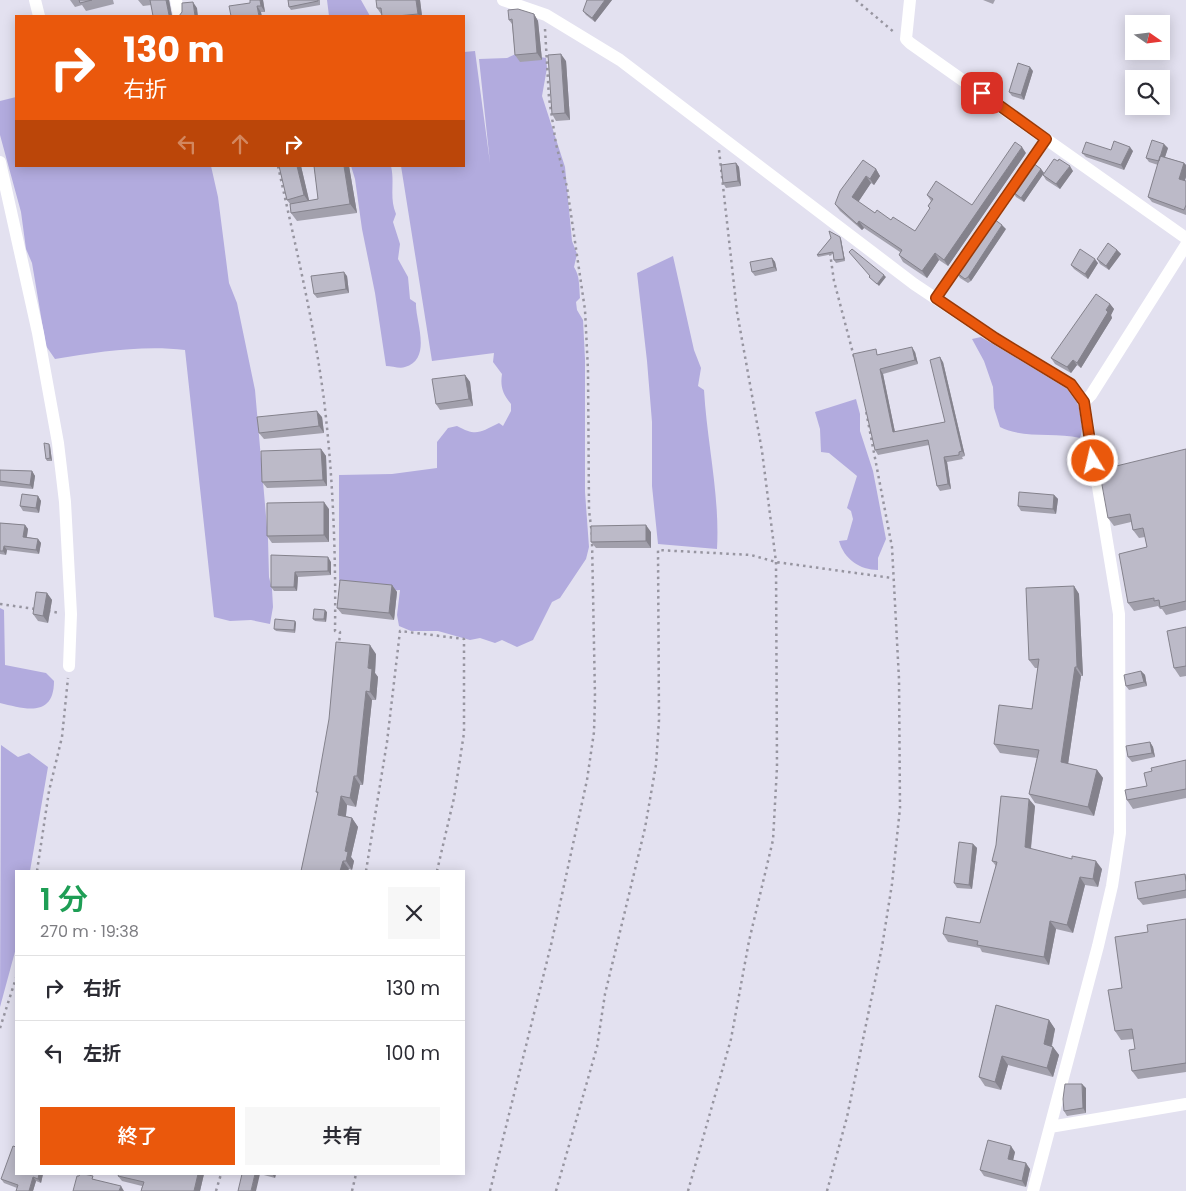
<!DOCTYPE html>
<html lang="ja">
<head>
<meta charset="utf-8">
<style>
	body { margin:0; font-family:Poppins,"Noto Sans JP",sans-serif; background:#f7f7f7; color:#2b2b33; height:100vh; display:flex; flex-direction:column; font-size:19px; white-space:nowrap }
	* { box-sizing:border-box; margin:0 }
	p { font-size:16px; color:#7c7c81 }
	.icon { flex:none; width:28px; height:28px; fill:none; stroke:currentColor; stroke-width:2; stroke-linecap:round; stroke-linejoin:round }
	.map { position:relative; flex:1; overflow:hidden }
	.panel { position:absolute; left:15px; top:870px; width:450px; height:305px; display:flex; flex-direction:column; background:#fff; border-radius:0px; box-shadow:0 2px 12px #0003 }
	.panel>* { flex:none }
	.banner { position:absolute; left:15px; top:15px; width:450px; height:152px; border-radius:0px; box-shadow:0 2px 12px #0003; background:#ea580c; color:#fff; overflow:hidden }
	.needle { width:32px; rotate:104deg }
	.tools { position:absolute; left:1125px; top:15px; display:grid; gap:10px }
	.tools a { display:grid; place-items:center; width:45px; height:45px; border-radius:0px; background:#fff; box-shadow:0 2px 12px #0003; font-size:25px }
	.pin { position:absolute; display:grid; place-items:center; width:42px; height:42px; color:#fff; margin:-21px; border-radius:10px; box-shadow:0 2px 8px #0006 }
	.me { position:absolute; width:55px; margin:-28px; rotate:351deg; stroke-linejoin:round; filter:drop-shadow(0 0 4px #0008) }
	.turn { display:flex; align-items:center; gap:18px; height:105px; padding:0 25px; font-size:22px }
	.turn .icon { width:65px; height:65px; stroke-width:2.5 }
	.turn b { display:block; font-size:35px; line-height:42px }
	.lanes { display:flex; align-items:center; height:48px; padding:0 25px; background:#0003; justify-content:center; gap:25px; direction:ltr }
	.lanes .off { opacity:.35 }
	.round { display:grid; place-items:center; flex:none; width:52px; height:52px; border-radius:0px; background:#f7f7f7 }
	.head { display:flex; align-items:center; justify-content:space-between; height:85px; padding:0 25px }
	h1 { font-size:30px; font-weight:600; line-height:38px; color:#1e9e55 }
	.cta { display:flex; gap:10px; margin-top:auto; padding:10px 25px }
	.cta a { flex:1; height:58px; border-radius:0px; background:#ea580c; color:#fff; font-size:20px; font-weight:600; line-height:58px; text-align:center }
	.cta a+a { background:#f7f7f7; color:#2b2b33 }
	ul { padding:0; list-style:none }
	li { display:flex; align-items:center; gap:15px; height:65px; padding:0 25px; border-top:1px solid #e1e1e2 }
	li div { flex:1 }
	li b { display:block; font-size:19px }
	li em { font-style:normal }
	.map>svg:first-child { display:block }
</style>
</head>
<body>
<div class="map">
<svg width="1186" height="1191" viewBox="0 0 1186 1191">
	<rect width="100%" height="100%" fill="#e3e1f0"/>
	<path fill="#b2abde" d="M327,0H361L370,16H329Z
		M475,51L490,163L479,59L507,58L518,53L546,58L547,68L542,96L565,167L572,241L577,254L574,267C580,276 579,286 580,298L576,302L577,310L583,320L585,359V492L589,547L586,559L560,598L552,602L533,640L517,647L502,640L495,643L480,638L470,640L438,631H411L399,626L397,615L400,590L387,591L339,581V475L392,474L437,468V442L448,428L457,426C477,437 480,432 499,423L503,426L511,411V404C503,394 500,387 502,374L493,362L494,353L432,361L401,166H464V52Z
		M16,97V166H211L218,197L229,283L237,303L255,390L268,539L269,577L272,589L273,607L270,624L251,620L230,621L214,617L185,350C142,345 98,352 55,359L46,346L32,263L26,249L21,212L0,135V101Z
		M351,166H391C395,183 389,197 396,214L393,222L400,244L398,259L408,277L410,299L416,303C415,320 433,359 405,367C400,369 392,366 386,366L375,293L362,229L355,179Z
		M673,256L694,350L701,368L698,386L704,390C707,443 720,495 717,549L658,544L652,486V422L647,361L637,273Z
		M981,337L1070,389C1079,403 1086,423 1080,438C1054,432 1023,439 1000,427L994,408L993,387L984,361L972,339Z
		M856,399L860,414V431L873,471L886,539L878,558V570C860,570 844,559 839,541L847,540L853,519L851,511L847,508L857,476L829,453L821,452L820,429L815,412Z
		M0,608L4,610L5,665L46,673L54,681C54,718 25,709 0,703Z
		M1,745L18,757L29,753L48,767L30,871H16V948L0,1007Z"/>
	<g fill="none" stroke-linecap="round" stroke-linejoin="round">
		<path stroke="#9795a0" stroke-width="2.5" stroke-dasharray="2.5 4" stroke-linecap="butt" d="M856,0L895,33
			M545,29L549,98L556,144L567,187L585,310L588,370L589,510L592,535
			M278,166C295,244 314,322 324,400C333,476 336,554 335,631L340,632L339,645
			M830,253L834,281L854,357
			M0,604L35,609
			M48,611L60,613
			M37,871L49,791L62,737L68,678
			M366,871L387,742L400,631L464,639V733L454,798L437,871
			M0,1028L16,978
			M216,1191L221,1174
			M352,1191L356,1174
			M490,1191L551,945L587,780L594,732L595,697L592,540
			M556,1191L597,1047L605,994L645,828L656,765L659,720L658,550L751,555L776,562L892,578
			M688,1191L731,1039L749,941L773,840L777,767L776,562L762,451L737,312L719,150
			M827,1191L847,1117L882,947L892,884L900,808L899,679L892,547L866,411"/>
		<path stroke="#fff" stroke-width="12" d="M35,0L39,16
			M176,0L179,16
			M503,0L546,15L620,60L914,284L995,338L1071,384L1084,402L1119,614L1120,833L1112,886L1098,946L1033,1191
			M910,0L906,39L910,43L1186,238
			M0,162L38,333L58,443L65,502L71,614L69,666
			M936,298L1046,139
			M1084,402L1091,395L1186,245
			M1050,1127L1186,1104"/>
	</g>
	<path fill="#a2a0ac" d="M70,0H113L114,4L86,11L82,5L75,7Z
		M138,0H169L172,16L151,5L143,6Z
		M263,0L265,12H261L250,3Z
		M288,0H320V5L291,10L289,7Z
		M420,0L422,16H382L381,14L377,8Z
		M587,0H612L595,22L586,15L583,11L587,1Z
		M983,0H995L993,4Z
		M534,14L538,21L542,60L520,62L515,55L512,24L509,20Z
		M566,61L570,120L556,121L552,114Z
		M1033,71L1024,100L1012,96L1009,92Z
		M1168,148L1165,157L1184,163L1186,165V177L1185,181H1186V215L1152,202L1148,197L1158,165L1149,162L1146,158Z
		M1111,150L1133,151L1124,170L1086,157L1082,153Z
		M1026,153L948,266L939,260L927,278L903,262L899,255L900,252L864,228L862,230L840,211L835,204L876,169L880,176L874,185L871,183L858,202L875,213L891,220L915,231L930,209L928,206L931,201L927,195L972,205Z
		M736,163L739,167L741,186L726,188L723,183Z
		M279,166H301L309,201L318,199L314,166H349L357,213L297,221L291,213L290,204L287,200Z
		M1041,169L1044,173L1024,202L1016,197L1013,192Z
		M1073,171L1060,189L1046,180L1043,175Z
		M1006,229L971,281L968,283L960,278L957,273Z
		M840,237L841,239L845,261L836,263L834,260L833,254L818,257L817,255L831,238Z
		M1117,250L1121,254L1109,270L1100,264L1097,259Z
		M772,258L775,262L777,271L755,276L752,272Z
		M1098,263L1088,279L1074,269L1071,265Z
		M347,276L349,293L317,298L314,294Z
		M1110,304L1114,309L1111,315L1112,318L1081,368L1077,365L1071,373L1055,364L1051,358Z
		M915,352L918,364L883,374L895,432L945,422L943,362L965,456L962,457L963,459L947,462L951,489L940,491L937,486L929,445L878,455L875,450L879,354Z
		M465,375L470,382L473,406L440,410L436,404Z
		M322,417L324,433L264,439L259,433Z
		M50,446L52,461H47L46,459Z
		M321,449L326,456L327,486L267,488L262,482Z
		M1186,449V610L1166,615L1162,609H1160L1158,606L1134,611L1128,603L1147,547L1145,537L1139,538L1133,530L1131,522L1114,526L1108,518Z
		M0,470L32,471L35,476L33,489L0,486Z
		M1054,495L1058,499L1056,514L1021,511L1018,506Z
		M38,496L41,501L39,513L23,511L20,506Z
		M329,509V542L272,543L267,536Z
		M0,523L25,525L28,529L27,537L38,539L41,543L39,554L7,550L6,555L0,554Z
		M651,532V548H596L591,542Z
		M271,555L331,562V575L298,577L297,591H274L271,587Z
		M392,585L397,592L394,620L342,614L337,608Z
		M1074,586L1079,594L1083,676H1081L1068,764L1097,770L1103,778L1094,816L1035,803L1029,794L1037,758L1000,753L994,744L1032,709L1038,668H1035L1029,660Z
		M47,593L52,600L48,623L38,621L33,614Z
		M327,612L326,622L315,621L313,619Z
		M295,621L296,623L295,633L276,631L274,629Z
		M1186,627V676L1180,677L1174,668Z
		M376,654L375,673L378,677L376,700H372L363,785H360L356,807L347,805L346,816L352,818L358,827L351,857L354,861L352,870L349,869L301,871L318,794L316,792Z
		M1141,671L1145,675L1147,686L1129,690L1126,686Z
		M1150,742L1153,747L1155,757L1132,762L1128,757Z
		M1186,760V798L1133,809L1127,800L1147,786L1152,771Z
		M1035,806L1031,849L1102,869L1098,887L1085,885L1073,933L1056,929L1049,965L982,952L980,948L948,942L943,934L980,923L996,866L992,861Z
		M973,844L977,848L972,889L957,888L954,883Z
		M1185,874L1186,876V898L1143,905L1138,899Z
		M1186,919V1072L1138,1079L1132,1071L1135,1049L1134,1039L1121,1040L1115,1031L1122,988L1148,932Z
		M996,1005L1049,1020L1055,1029L1052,1046L1053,1047L1059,1055L1053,1077L1008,1065L1001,1090L985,1086L979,1077Z
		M1086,1088V1113L1067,1116L1064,1111Z
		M1015,1152L1013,1160L1030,1169L1026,1187L984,1176L980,1170Z
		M16,1174H43L41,1183L36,1181L33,1191H16L17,1188L4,1183L1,1179Z
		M119,1174H204L200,1191H141L142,1186L122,1181L118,1176Z
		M242,1174H276L275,1178L260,1174Z"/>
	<path fill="#84828c" d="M166,0H169L172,16L169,15Z
		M260,0H263L265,12L261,6Z
		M416,0H420L422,16H419L418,14Z
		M605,0H612L595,22L592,18Z
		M193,2L197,8L198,16H195Z
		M257,6L261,12L262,16H259Z
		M534,14L538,21L542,60L537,53Z
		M561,54L566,61L570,120L565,113Z
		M1030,67L1033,71L1024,100L1021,95Z
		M1164,144L1168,148L1162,166L1159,161Z
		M1022,147L1026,153L948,266L944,260Z
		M1130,147L1133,151L1124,170L1121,165Z
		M736,163L739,167L741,186L738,181Z
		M1184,163L1186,165V177L1183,185L1179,179Z
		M297,166H301L310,204L304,195Z
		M344,166H349L357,213L350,204Z
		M1070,166L1073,171L1060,189L1056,184Z
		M876,169L880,176L874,185L870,179Z
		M1041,169L1044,173L1024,202L1021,198Z
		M866,176L871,183L857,204L852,197Z
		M859,221L864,228L862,230L857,224Z
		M1002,225L1006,229L971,281L968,277Z
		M840,237L841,239L845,261L844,259Z
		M1117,250L1121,254L1109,270L1106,266Z
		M935,253L939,260L927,278L922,271Z
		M772,258L775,262L777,271L774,267Z
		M1095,259L1098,263L1088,279L1085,274Z
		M344,272L347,276L349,293L346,289Z
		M884,275L886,277L879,286L877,284Z
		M1110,304L1114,309L1111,315L1112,318L1081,368L1077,363Z
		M912,347L915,352L918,364L915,360Z
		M940,357L943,362L965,456L962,451Z
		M1073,360L1077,365L1071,373L1067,367Z
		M880,369L883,374L896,437L893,432Z
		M465,375L470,382L473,406L469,399Z
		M317,411L322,417L324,433L319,426Z
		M49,444L50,446L52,461L50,458Z
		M321,449L326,456L327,486L323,480Z
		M944,457L947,462L951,489L948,484Z
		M32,471L35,476L33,489L30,485Z
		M1054,495L1058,499L1056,514L1053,509Z
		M38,496L41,501L39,513L36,508Z
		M324,502L329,509V542L324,535Z
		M25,525L28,529L26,541L23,537Z
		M646,525L651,532V548L646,541Z
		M38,539L41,543L39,554L36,550Z
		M4,546L7,550L6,555L3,551Z
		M328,557L331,562V575L328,571Z
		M295,572L298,577L297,591L294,587Z
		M392,585L397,592L394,620L389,613Z
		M1074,586L1079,594L1083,676L1077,667Z
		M47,593L52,600L48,623L43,616Z
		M325,610L327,612L326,622L324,619Z
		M295,621L296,623L295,633L294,630Z
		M370,645L376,654L375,673L378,677L376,700L370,692L368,668Z
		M1075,667L1081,676L1067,771L1061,762Z
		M1141,671L1145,675L1147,686L1144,682Z
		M366,691L372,700L363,785L357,776Z
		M1150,742L1153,747L1155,757L1152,753Z
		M1097,770L1103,778L1094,816L1088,807Z
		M354,776L360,785L356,807L350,798Z
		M341,796L347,805L345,824L338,815Z
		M1029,799L1035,806L1030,855L1025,847Z
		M352,818L358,827L351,857L354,861L352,870L346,861L345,851Z
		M973,844L977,848L972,889L969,885Z
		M343,861L349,869L348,871H340Z
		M1096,861L1102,869L1098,887L1093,879Z
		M1080,877L1085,885L1073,933L1067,925Z
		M1050,921L1056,929L1049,965L1044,957Z
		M1049,1020L1055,1029L1050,1053L1044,1044Z
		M1053,1047L1059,1055L1053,1077L1047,1068Z
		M1002,1056L1008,1065L1001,1090L995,1082Z
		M1082,1084L1086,1088V1113L1083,1108Z
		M1011,1146L1015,1152L1012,1165L1008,1159Z
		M1026,1163L1030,1169L1026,1187L1022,1181Z
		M39,1174H43L41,1183L38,1179Z
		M198,1174H204L200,1191H194Z
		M255,1174H260L256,1191H251Z
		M272,1174H276L275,1178Z
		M33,1177L36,1181L33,1191H29Z
		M121,1186L124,1191H119Z"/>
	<path fill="#bcbac8" stroke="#84828c" d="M79,0H92L80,3Z
		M150,0H166L169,15L171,16H153Z
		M250,0H260L261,6H257L259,16H231L229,6L250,3Z
		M288,0H318V1L289,7Z
		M376,0H416L418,14L397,16H382L381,8H377Z
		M587,0H605L592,18L583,11Z
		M193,2L195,16H179L182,12V3Z
		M518,9L534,14L537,53L515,55L512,19L509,20L508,10Z
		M561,54L565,113L552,114L548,55Z
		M1018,63L1030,67L1021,95L1009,92Z
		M1152,140L1164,144L1159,161L1146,158Z
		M1114,141L1130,147L1121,165L1082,153L1086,142L1111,150Z
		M1015,142L1022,147L944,260L935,253L922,271L899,255L902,250L859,221L857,224L835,204L840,191L863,160L876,169L870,179L866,176L852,197L875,213L877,210L891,220L893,217L915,231L930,208L928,206L933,199L927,195L936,181L972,205Z
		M1160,156L1184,163L1179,179L1186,181V205L1184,210L1148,197Z
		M1054,159L1058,161L1059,159L1070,166L1056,184L1043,175Z
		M736,163L738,181L723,183L721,165Z
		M1033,163L1041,169L1021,198L1013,192Z
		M279,166H297L304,195L287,200Z
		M314,166H344L350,204L291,213L290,204L318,199Z
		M994,219L1002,225L968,277L965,279L957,273Z
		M829,231L840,237L844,259L834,260L833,252L817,255L831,238Z
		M1108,243L1117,250L1106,266L1097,259Z
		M852,249L884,275L877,284L869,277L870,276L849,252Z
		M1080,249L1095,259L1085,274L1071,265Z
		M772,258L774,267L752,272L750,262Z
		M344,272L346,289L314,294L311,276Z
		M1096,294L1110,304L1106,310L1108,312L1077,363L1073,360L1067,367L1051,358Z
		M912,347L915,360L880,369L893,432L945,422L930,360L940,357L962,451L959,452V455L944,457L948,484L937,486L928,440L875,450L853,354L876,349L877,355Z
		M465,375L469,399L436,404L432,379Z
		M317,411L319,426L259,433L257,417Z
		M44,443L49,444L50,458L46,459Z
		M321,449L323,480L262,482L261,451Z
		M1186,449V601L1160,607L1159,600L1154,601V598L1128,603L1119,554L1147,547L1143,528L1133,530L1130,514L1108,518L1100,474L1105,473L1104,469Z
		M0,470L32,471L30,485L0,481Z
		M1019,492L1054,495L1053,509L1018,506Z
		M22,494L38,496L36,508L20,506Z
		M324,502V535L267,536V503Z
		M0,523L25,525L23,537L38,539L36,550L4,546L3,551H0Z
		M646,525V541L591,542V526Z
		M271,555L328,557V571L295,572L294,587H271Z
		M340,580L392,585L389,613L337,608Z
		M1074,586L1077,667H1075L1061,762L1097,770L1088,807L1029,794L1039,750L994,744L999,705L1032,709L1039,659L1029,660L1026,588Z
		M36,592L47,593L43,616L33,614Z
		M314,609L325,610L324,619H313Z
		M275,619L295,621L294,630L274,629Z
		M1186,627V666L1174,668L1167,631Z
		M336,642L370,645L368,668L372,669L370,692L366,691L357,776H354L350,798L341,796L338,815L352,818L345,851L348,852L346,861H343L340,871H301L318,792H316L329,719Z
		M1141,671L1144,682L1126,686L1124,675Z
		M1150,742L1152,753L1128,757L1126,746Z
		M1186,760V789L1127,800L1125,790L1147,786L1144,773L1152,771L1151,768Z
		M1001,796L1029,799L1025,847L1072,859V856L1096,861L1093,879L1080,877L1067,925L1050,921L1044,957L977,945L978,941L943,934L946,917L980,923L997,862L992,861L996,845Z
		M959,842L973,844L969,885L954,883Z
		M1185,874L1186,882V890L1138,899L1135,882Z
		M1186,919V1063L1132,1071L1129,1050L1135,1049L1132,1029L1115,1031L1108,990L1122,988L1115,937L1148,932L1147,925Z
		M996,1005L1049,1020L1044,1044L1053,1047L1047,1068L1002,1056L995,1082L979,1077Z
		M1065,1084H1082L1083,1108L1064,1111L1063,1099Z
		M988,1140L1011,1146L1008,1159L1026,1163L1022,1181L980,1170Z
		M13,1146L16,1147V1174H39L38,1179L33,1177L29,1191H16L18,1185L1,1179Z
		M80,1174H84L93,1176L92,1179L121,1186L119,1191H73L77,1176H79Z
		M119,1174H198L194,1191H141L144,1182L118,1176Z
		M242,1174H255L251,1191H238Z"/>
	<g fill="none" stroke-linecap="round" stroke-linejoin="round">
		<defs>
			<path id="route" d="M982,93L1046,139L936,298L995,338L1071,384L1084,402L1093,461"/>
		</defs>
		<use href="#route" stroke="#983908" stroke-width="12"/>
		<use href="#route" stroke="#ea580c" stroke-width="9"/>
	</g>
</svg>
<div class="tools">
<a><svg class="needle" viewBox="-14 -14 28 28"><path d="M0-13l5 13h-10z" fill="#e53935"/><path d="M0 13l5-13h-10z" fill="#7c7c81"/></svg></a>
<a><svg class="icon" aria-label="search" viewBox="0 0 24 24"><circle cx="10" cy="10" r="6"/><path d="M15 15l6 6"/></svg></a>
</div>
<div class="pin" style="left:982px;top:93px;background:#d93025"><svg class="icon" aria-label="arrive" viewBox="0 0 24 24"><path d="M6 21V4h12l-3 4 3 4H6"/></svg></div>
<svg class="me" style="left:1093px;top:461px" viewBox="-20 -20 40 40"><circle r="17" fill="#ea580c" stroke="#fff" stroke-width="3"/><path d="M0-11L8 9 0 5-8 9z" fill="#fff"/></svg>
<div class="banner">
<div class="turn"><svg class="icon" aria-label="right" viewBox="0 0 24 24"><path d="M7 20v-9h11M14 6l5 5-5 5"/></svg><div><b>130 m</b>右折</div></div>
<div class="lanes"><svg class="icon off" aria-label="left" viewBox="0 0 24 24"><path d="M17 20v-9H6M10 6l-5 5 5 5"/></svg><svg class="icon off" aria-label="ahead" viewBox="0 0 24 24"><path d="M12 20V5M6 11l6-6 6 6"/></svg><svg class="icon" aria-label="right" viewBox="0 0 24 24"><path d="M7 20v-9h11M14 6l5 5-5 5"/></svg></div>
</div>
<section class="panel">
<div class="head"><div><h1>1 分</h1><p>270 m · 19:38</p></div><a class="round"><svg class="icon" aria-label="close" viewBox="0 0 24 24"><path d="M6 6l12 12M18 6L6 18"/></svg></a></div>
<ul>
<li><svg class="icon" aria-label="right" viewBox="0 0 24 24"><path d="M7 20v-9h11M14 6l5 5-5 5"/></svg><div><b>右折</b></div><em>130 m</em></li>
<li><svg class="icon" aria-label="left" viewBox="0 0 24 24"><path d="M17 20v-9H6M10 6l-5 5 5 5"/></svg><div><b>左折</b></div><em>100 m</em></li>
</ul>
<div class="cta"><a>終了</a><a>共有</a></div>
</section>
</div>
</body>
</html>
